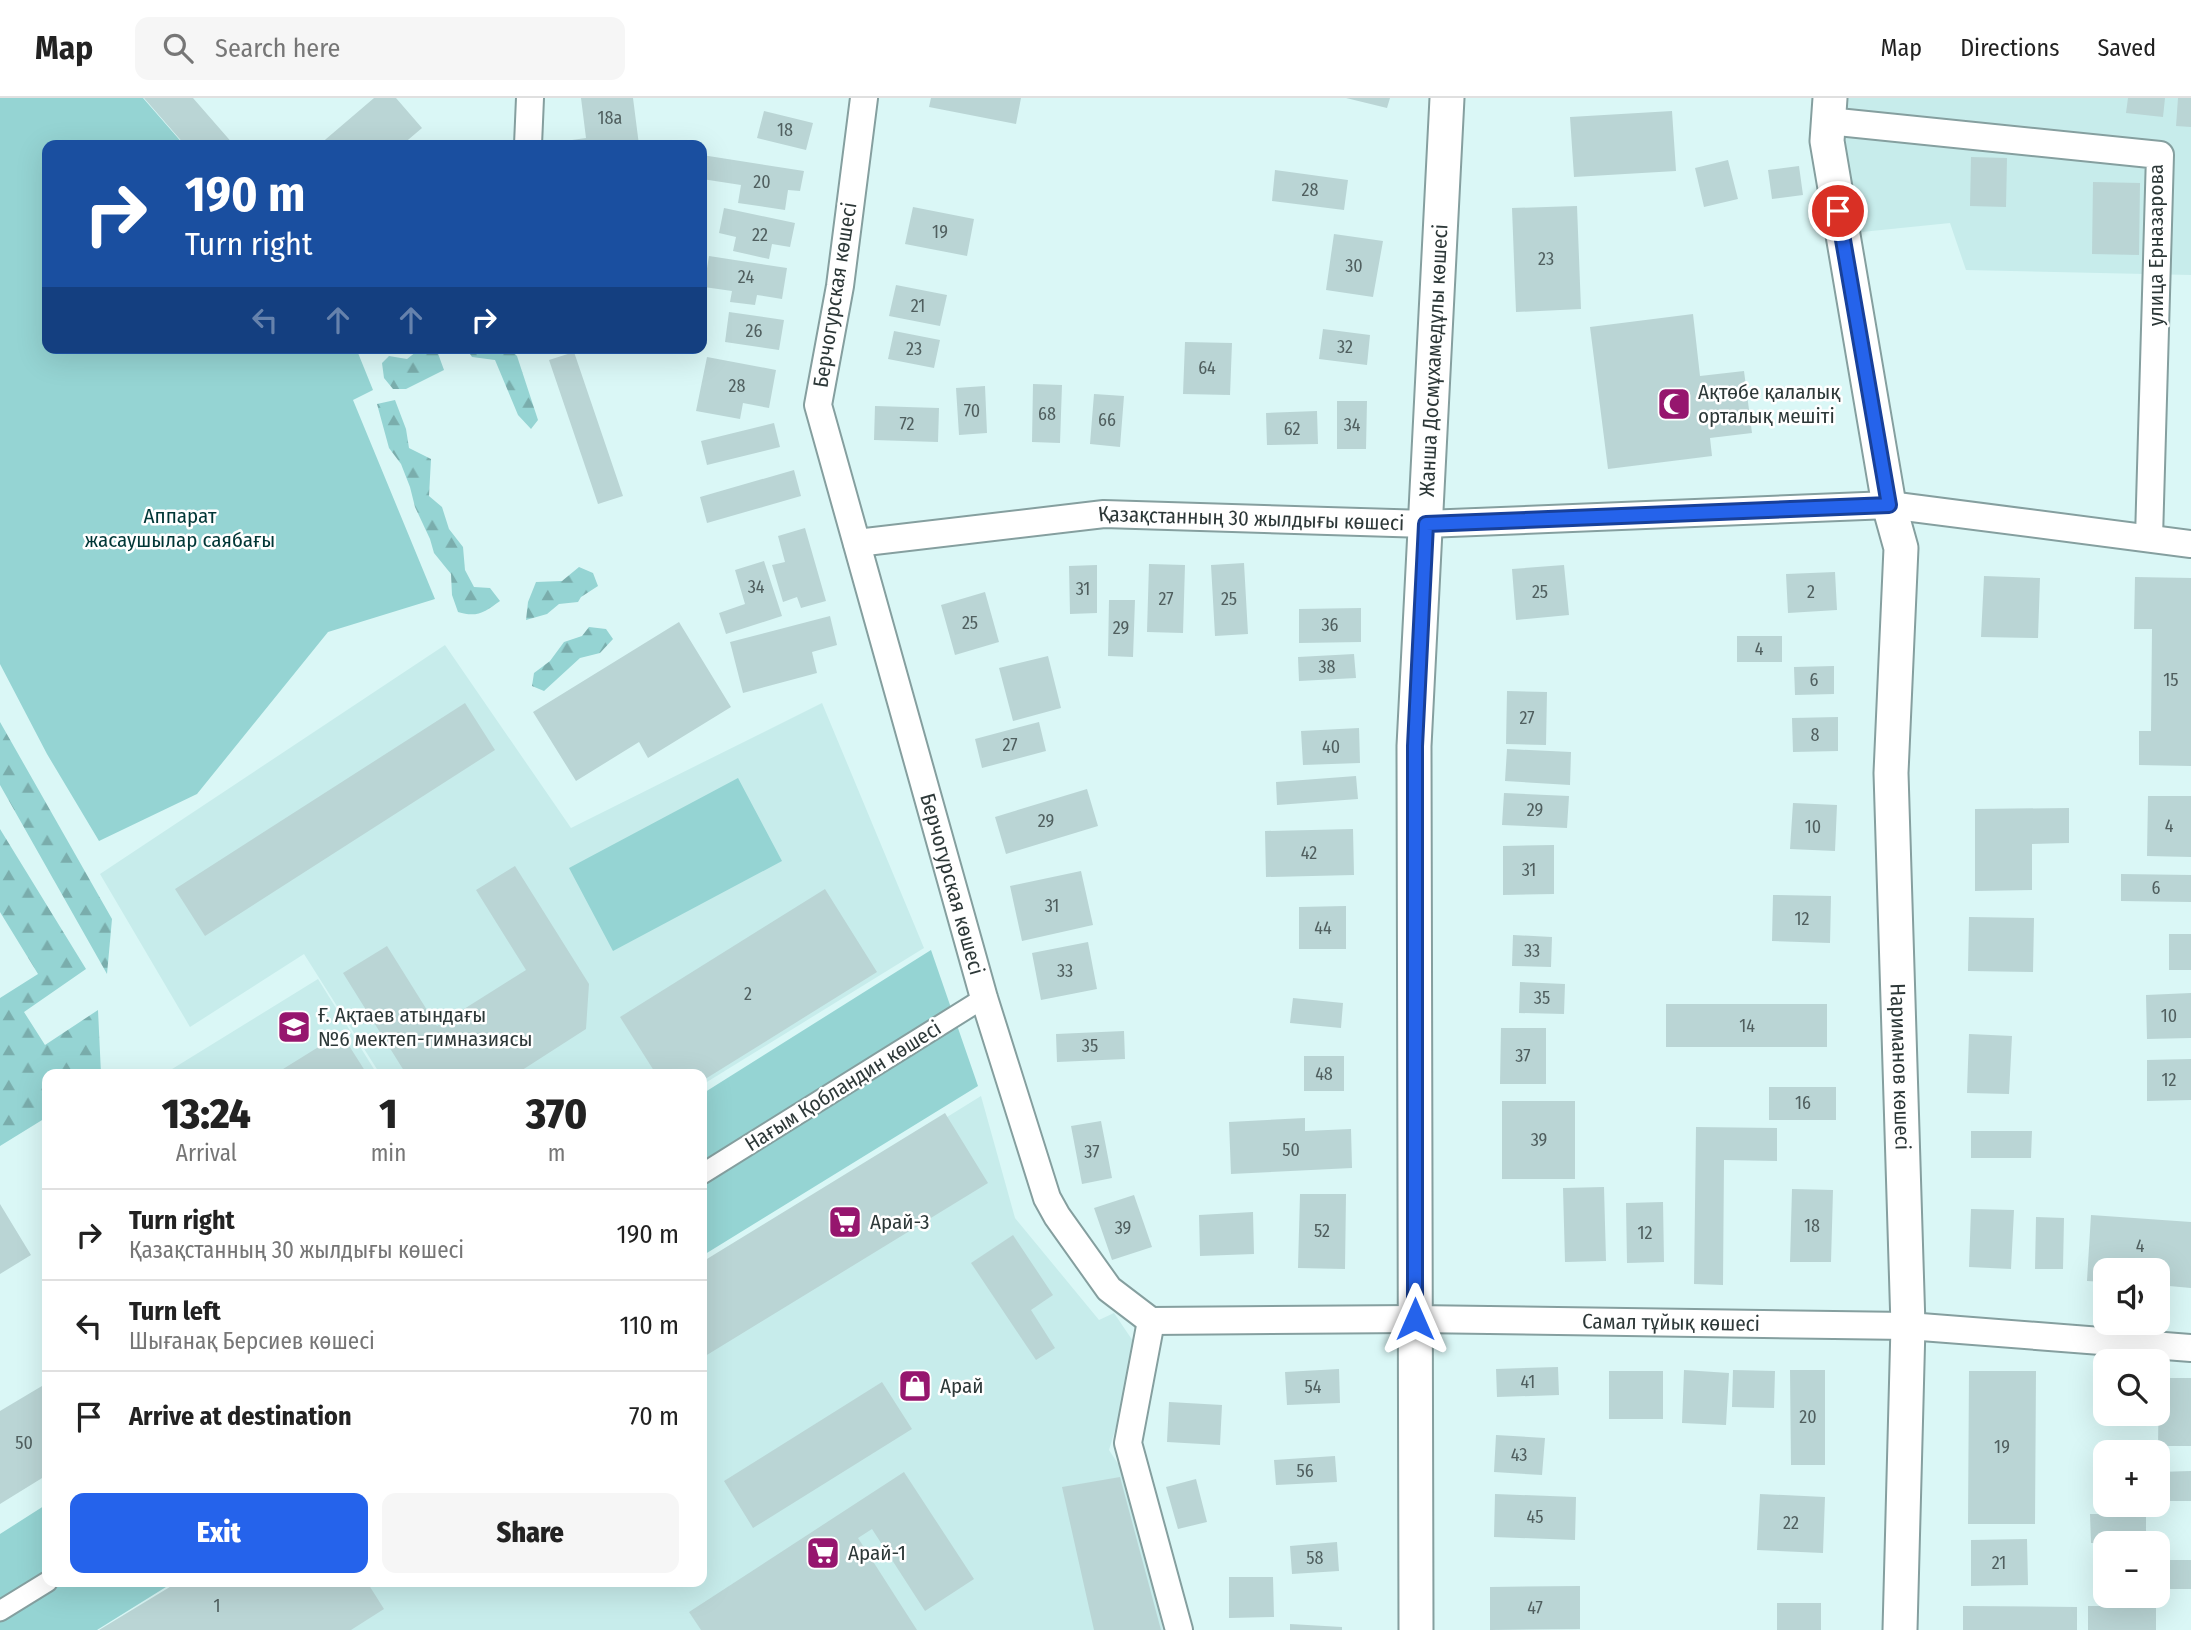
<!DOCTYPE html>
<html lang="en">
<head>
<meta charset="utf-8">
<style>
	body { margin:0; font-family:"Fira Sans Condensed",sans-serif; background:#f6f6f6; color:#222; height:100vh; display:flex; flex-direction:column; font-size:26px; white-space:nowrap }
	* { box-sizing:border-box; margin:0 }
	p { font-size:23px; color:#767676 }
	.icon { flex:none; width:38px; height:38px; fill:none; stroke:currentColor; stroke-width:2; stroke-linecap:round; stroke-linejoin:round }
	.map { position:relative; flex:1; overflow:hidden }
	.side { position:absolute; left:42px; top:971px; width:665px; height:518px; display:flex; flex-direction:column; background:#fff; border-radius:14px; box-shadow:0 7px 28px #0002 }
	.side>* { flex:none }
	.hud { position:absolute; left:42px; top:42px; width:665px; height:214px; border-radius:14px; box-shadow:0 7px 28px #0002; background:#1a4fa0; color:#fff; overflow:hidden }
	.buttons { position:absolute; left:2093px; top:1160px; display:grid; gap:14px }
	.buttons a { display:grid; place-items:center; width:77px; height:77px; border-radius:14px; background:#fff; box-shadow:0 7px 28px #0002; font-size:35px }
	.pin { position:absolute; display:grid; place-items:center; width:60px; height:60px; color:#fff; margin:-30px; border:4px solid #fff; border-radius:50%; box-shadow:0 2px 7px #0007 }
	.me { position:absolute; width:77px; margin:-38px; rotate:0deg; stroke-linejoin:round; filter:drop-shadow(0 0 5px #0008) }
	.turn { display:flex; align-items:center; gap:24px; height:147px; padding:0 28px; font-size:32px }
	.turn .icon { width:91px; height:91px; stroke-width:2.5 }
	.turn b { display:block; font-size:49px; line-height:60px }
	.lanes { display:flex; align-items:center; height:66px; padding:0 28px; background:#0003; justify-content:center; gap:35px; direction:ltr }
	.lanes .off { opacity:.35 }
	.eta { display:flex; justify-content:space-evenly; align-items:center; height:119px; text-align:center }
	.eta b { font-size:42px; font-weight:800; line-height:49px }
	.cta { display:flex; gap:14px; margin-top:auto; padding:14px 28px }
	.cta a { flex:1; height:80px; border-radius:14px; background:#2563eb; color:#fff; font-size:28px; font-weight:800; line-height:80px; text-align:center }
	.cta a+a { background:#f6f6f6; color:#222 }
	ul { padding:0; list-style:none }
	li { display:flex; align-items:center; gap:21px; height:91px; padding:0 28px; border-top:2px solid #e0e0e0 }
	li div { flex:1 }
	li b { display:block; font-size:26px }
	li em { font-style:normal }
	header { display:flex; align-items:center; gap:42px; box-sizing:border-box; height:98px; padding:0 35px; background:#fff; border-bottom:2px solid #e0e0e0 }
	header strong { font-size:33px }
	nav { display:flex; gap:38px; margin-inline-start:auto; font-size:24px }
	.search { width:490px; height:63px; background:#f6f6f6; display:flex; align-items:center; gap:18px; box-sizing:border-box; padding:0 24px; border-radius:14px; color:#767676; font-size:26px }
	.map>svg:first-child { display:block }
</style>
</head>
<body>
<header>
<strong>Map</strong>
<div class="search"><svg class="icon" aria-label="search" viewBox="0 0 24 24"><circle cx="10" cy="10" r="6"/><path d="M15 15l6 6"/></svg>Search here</div>
<nav><a>Map</a><a>Directions</a><a>Saved</a></nav>
</header>
<div class="map">
<svg width="2191" height="1532" viewBox="0 0 2191 1532">
	<defs>
		<pattern id="forest-firs" width="22" height="20" patternUnits="userSpaceOnUse" patternTransform="scale(1.75)"><rect width="22" height="20" fill="#95d4d3"/><path d="M5 1l3.5 6h-7zM16 11l3.5 6h-7z" fill="#7aadac"/></pattern>
	</defs>
	<rect width="100%" height="100%" fill="#daf7f6"/>
	<path fill="#c7eceb" d="M1830,0H2191V177L1966,172L1950,125L1842,136Z
		M445,547L571,730L822,605L924,850L702,987V976H380L304,856L190,929L100,776Z
		M318,881L377,976H164Z
		M981,998L1015,1120L1099,1222L1114,1215L1139,1252L1109,1352L1126,1378L1163,1532H120L198,1484H702V1171Z"/>
	<path fill="url(#forest-firs)" d="M421,250H436L444,272L406,291H393L384,280L382,265L389,258L407,261Z
		M466,250H509L517,258L538,322L531,331L518,317L495,262L472,259Z
		M395,302L406,331L409,350L431,361L429,398L442,409L449,431L463,449L465,472L474,489L490,490L500,503C485,514 477,520 458,514L452,497L451,476L434,455L430,441L415,409L410,389L401,366L389,350L377,306Z
		M579,469L593,475L598,488L581,499L578,504L559,506L547,516L526,522L528,504L536,484L562,483Z
		M589,529L606,531L613,541L600,555L580,560L544,593L532,588L534,575L550,563L564,544L582,538Z
		M0,624L112,821L107,876L0,687Z
		M0,731L86,871L24,914L45,947L98,912L101,976H47V1019L0,1048V900L38,876L0,814Z"/>
	<path fill="#95d4d3" d="M0,0H143L184,47H47V250H356L373,292L353,302L435,501L328,534L197,696L99,743L47,656L0,566Z
		M738,680L782,763L613,853L569,770Z
		M931,852L978,988L702,1158V996Z
		M47,1406V1484H174L97,1532H0V1436Z"/>
	<path fill="#bad5d5" d="M144,0H193L234,47H185Z
		M374,0H396L422,30L402,47H319Z
		M581,0H633L639,47H544V46L586,40Z
		M931,0H1021L1016,26L929,9Z
		M1346,0H1390L1387,10Z
		M2128,0H2165L2163,19L2126,15Z
		M2178,0H2191V29L2176,28Z
		M764,13L813,25L806,52L757,40Z
		M1672,13L1676,73L1574,79L1570,19Z
		M702,57L804,73L800,93L788,92L785,112L738,105L741,87L702,81Z
		M1971,59L2007,60L2006,109L1970,108Z
		M1728,62L1738,101L1704,109L1695,70Z
		M1799,68L1803,97L1772,101L1768,72Z
		M1275,72L1348,82L1344,112L1272,103Z
		M2093,84L2140,85L2139,157L2092,156Z
		M1577,108L1581,211L1516,214L1512,110Z
		M913,109L974,121L967,158L905,146Z
		M724,110L795,125L790,149L772,146L769,161L733,153L736,139L719,135Z
		M1334,136L1383,143L1373,199L1326,192Z
		M709,158L787,170L782,201L757,197L755,207L730,204L732,193L704,189Z
		M896,187L947,197L940,228L889,218Z
		M729,214L784,222L779,252L725,244Z
		M1693,216L1700,278L1744,273L1752,335L1710,340L1712,358L1608,371L1590,229Z
		M1323,231L1370,237L1367,267L1319,261Z
		M894,233L940,242L934,270L888,261Z
		M1185,244L1232,245L1230,297L1183,296Z
		M574,254L623,398L598,406L549,262Z
		M707,259L776,272L769,310L743,305L740,321L696,313Z
		M1033,286L1062,287L1060,345L1032,344Z
		M985,288L987,335L959,337L956,290Z
		M1094,296L1124,298L1120,349L1090,346Z
		M1337,303H1367L1366,351H1337Z
		M875,308L939,310L938,344L874,342Z
		M1317,313L1318,346L1267,347L1266,315Z
		M774,325L780,349L707,367L701,343Z
		M794,372L801,398L707,425L700,399Z
		M805,430L826,503L801,510L797,499L783,504L772,467L785,464L778,438Z
		M764,463L782,518L726,536L719,515L745,506L735,472Z
		M1244,465L1248,536L1215,538L1211,467Z
		M1149,466L1185,467L1183,535L1147,534Z
		M1097,467V515L1070,516L1069,468Z
		M1564,467L1569,517L1516,522L1512,471Z
		M1835,474L1837,512L1788,515L1786,476Z
		M1984,478L2040,480L2038,540L1981,539Z
		M2135,479L2191,480V668L2139,667V633H2151L2152,531H2134Z
		M985,494L999,544L955,557L941,507Z
		M1109,502H1135L1133,559L1108,558Z
		M1361,510V544L1299,545V511Z
		M830,518L837,547L812,554L817,575L743,595L730,544Z
		M679,524L731,609L648,660L639,644L576,683L533,614Z
		M1737,538H1782V564H1737Z
		M1354,556L1356,580L1299,583L1298,559Z
		M1048,558L1061,610L1013,623L999,570Z
		M1834,568V596L1795,597L1794,569Z
		M1507,593L1547,594L1546,647L1506,646Z
		M465,605L495,652L205,838L175,791Z
		M1838,619V653L1793,654L1792,620Z
		M1039,624L1046,653L982,670L975,641Z
		M1359,630L1360,665L1303,667L1301,633Z
		M1507,651L1571,654L1570,687L1505,683Z
		M1356,678L1358,701L1277,707L1276,684Z
		M1087,691L1098,728L1006,756L995,719Z
		M1504,695L1569,698L1567,730L1502,727Z
		M2148,698H2191V759L2147,758Z
		M1793,705L1837,707L1835,753L1790,751Z
		M2069,710V745L2032,746V792L1975,793V711Z
		M1353,731L1354,777L1266,779L1265,733Z
		M1554,747V796L1503,797V748Z
		M515,768L589,886L586,931L516,976H406L343,875L387,848L437,928L526,872L476,792Z
		M1081,773L1093,827L1022,843L1010,788Z
		M2121,776L2191,777V804L2121,803Z
		M825,791L877,874L702,983V976H656L620,919Z
		M1773,797L1831,798L1830,845L1772,843Z
		M1346,808V851H1299V809Z
		M1969,819L2034,820L2033,874L1968,873Z
		M2169,836H2191V872H2169Z
		M1513,837L1552,839L1551,869L1512,868Z
		M1088,844L1097,891L1041,902L1032,855Z
		M1520,884L1565,886L1564,916L1519,915Z
		M2191,895V940L2147,941L2146,897Z
		M1293,900L1343,905L1341,930L1290,925Z
		M1666,906H1827V949H1666Z
		M1501,930H1546V986H1500Z
		M1124,933L1125,961L1057,964L1056,936Z
		M341,935L367,976H275Z
		M1969,936L2012,938L2009,996L1967,995Z
		M1304,958H1344V993H1304Z
		M2191,961V1002L2147,1003V962Z
		M1769,989H1836V1022H1769Z
		M1502,1003H1575V1081H1502Z
		M945,1015L988,1085L702,1260V1164Z
		M1305,1020V1033L1351,1031L1352,1070L1231,1076L1229,1024Z
		M1101,1023L1112,1080L1082,1086L1071,1028Z
		M1696,1029L1777,1030V1063L1724,1062L1723,1187L1694,1186Z
		M1971,1033H2032L2031,1060H1971Z
		M1604,1089L1606,1163L1565,1164L1563,1090Z
		M1792,1091L1833,1092L1831,1164H1790Z
		M1300,1096H1346L1345,1171L1298,1170Z
		M1134,1097L1152,1149L1112,1162L1094,1110Z
		M1663,1104L1664,1164L1627,1165L1626,1105Z
		M0,1106L31,1157L0,1176Z
		M1971,1111L2014,1112L2011,1171L1969,1169Z
		M1253,1114L1254,1156L1200,1158L1199,1117Z
		M2091,1117L2191,1124V1190L2158,1187V1172H2105V1184L2087,1183Z
		M2036,1119L2064,1120L2063,1171H2035Z
		M1013,1137L1053,1197L1031,1212L1055,1250L1036,1262L971,1165Z
		M1558,1269L1559,1297L1497,1299L1496,1271Z
		M1339,1271L1340,1305L1287,1307L1285,1274Z
		M1684,1272L1729,1275L1726,1327L1682,1325Z
		M1733,1272L1775,1273L1774,1310L1732,1309Z
		M1790,1272H1825V1367H1791Z
		M1609,1273H1663V1321H1609Z
		M1969,1273H2036L2035,1426H1968Z
		M2159,1280H2191V1348H2158Z
		M882,1284L912,1331L753,1430L724,1383Z
		M47,1285V1377L0,1406V1313Z
		M1169,1304L1222,1307L1220,1347L1167,1344Z
		M1496,1337L1545,1340L1542,1377L1494,1374Z
		M1335,1358L1337,1384L1276,1387L1274,1362Z
		M2191,1373V1403H2158V1374Z
		M904,1374L974,1481L925,1513L872,1431L858,1440L917,1532H701L689,1514Z
		M1120,1379L1161,1532H1094L1062,1389Z
		M1196,1381L1207,1424L1178,1431L1166,1389Z
		M1495,1396L1576,1399L1575,1442L1494,1439Z
		M1760,1396L1825,1399L1823,1455L1757,1452Z
		M2090,1416H2146V1445H2091Z
		M2027,1441L2028,1487L1971,1488V1442Z
		M1337,1444L1339,1473L1292,1476L1290,1448Z
		M2158,1462H2191V1491H2158Z
		M1229,1479H1273L1274,1519L1229,1520Z
		M178,1484H367L384,1511L351,1532H99Z
		M1580,1488V1531L1490,1532V1489Z
		M1777,1505H1821V1532H1777Z
		M1963,1508L2077,1509V1532H1963Z
		M2088,1508H2156V1532H2088Z
		M1290,1526L1342,1529V1532H1290Z"/>
	<g fill="none" stroke-linecap="round" stroke-linejoin="round">
		<defs>
			<path id="pedestrian" d="M702,1076L984,900
				M0,1513L47,1484"/>
			<g id="minor">
				<path id="s1" d="M864,0L840,188L818,307L984,900L1047,1100L1057,1118L1109,1191L1151,1223"/>
				<path d="M1828,23L2160,57L2149,440"/>
				<path d="M528,47L530,0"/>
				<path id="s2" d="M857,445L1104,416L1426,426L1889,407L2191,446"/>
				<path id="s3" d="M1151,1223L1415,1221L1908,1228L2191,1250"/>
				<path d="M1151,1223L1128,1345L1179,1532"/>
			</g>
			<g id="tertiary">
				<path id="s4" d="M1830,0L1827,43L1889,407L1901,450L1891,675L1908,1228L1900,1532"/>
				<path id="s5" d="M1416,1532L1414,648L1447,0"/>
			</g>
		</defs>
		<use href="#pedestrian" stroke="#859f9f" stroke-width="23"/>
		<use href="#minor" stroke="#859f9f" stroke-width="30"/>
		<use href="#tertiary" stroke="#859f9f" stroke-width="37"/>
		<use href="#pedestrian" stroke="#fff" stroke-width="19"/>
		<use href="#minor" stroke="#fff" stroke-width="26"/>
		<use href="#tertiary" stroke="#fff" stroke-width="33"/>
	</g>
	<g fill="none" stroke-linecap="round" stroke-linejoin="round">
		<defs>
			<path id="route" d="M1415,1221V648L1426,426L1889,407L1838,113"/>
		</defs>
		<use href="#route" stroke="#184099" stroke-width="18"/>
		<use href="#route" stroke="#2563eb" stroke-width="12"/>
	</g>
	<defs>
		<symbol id="mosque-square" viewBox="-11 -11 22 22"><rect x="-9" y="-9" width="18" height="18" rx="4" fill="#96166e" stroke="#fff"/><path d="M3.5-4.9A6 6 0 1 0 3.5 4.9A5 5 0 1 1 3.5-4.9Z" fill="#fff"/></symbol>
		<symbol id="school-square" viewBox="-11 -11 22 22"><rect x="-9" y="-9" width="18" height="18" rx="4" fill="#96166e" stroke="#fff"/><path d="M0-5L7-2L0 1L-7-2ZM-4 1L0 2.5L4 1V4Q0 6-4 4Z" fill="#fff"/></symbol>
		<symbol id="supermarket-square" viewBox="-11 -11 22 22"><rect x="-9" y="-9" width="18" height="18" rx="4" fill="#96166e" stroke="#fff"/><path d="M-6-5.5h2.5l.6 2H6L4.5 2H-2.5L-4.4-4H-6ZM-1.5 3.2a1.3 1.3 0 1 0 .1 0ZM3 3.2a1.3 1.3 0 1 0 .1 0Z" fill="#fff"/></symbol>
		<symbol id="shop-square" viewBox="-11 -11 22 22"><rect x="-9" y="-9" width="18" height="18" rx="4" fill="#96166e" stroke="#fff"/><path d="M-5-2.5h2.3a2.7 3.5 0 0 1 5.4 0H5L5.5 6h-11ZM-1.5-2.5h3a1.5 2.3 0 0 0-3 0Z" fill="#fff"/></symbol>
	</defs>
	<g fill-rule="evenodd">
		<use href="#mosque-square" x="1655" y="287" width="38" height="38"/>
		<use href="#school-square" x="275" y="910" width="38" height="38"/>
		<use href="#supermarket-square" x="826" y="1105" width="38" height="38"/>
		<use href="#shop-square" x="896" y="1269" width="38" height="38"/>
		<use href="#supermarket-square" x="804" y="1436" width="38" height="38"/>
	</g>
	<g text-anchor="middle" stroke-width="5" stroke-linejoin="round" paint-order="stroke">
		<g font-size="18" fill="#505f5f">
			<text x="610" y="26">18а</text>
			<text x="785" y="38">18</text>
			<text x="762" y="90">20</text>
			<text x="1310" y="98">28</text>
			<text x="940" y="140">19</text>
			<text x="760" y="143">22</text>
			<text x="1546" y="167">23</text>
			<text x="1354" y="174">30</text>
			<text x="746" y="185">24</text>
			<text x="918" y="214">21</text>
			<text x="754" y="239">26</text>
			<text x="1345" y="255">32</text>
			<text x="914" y="257">23</text>
			<text x="1207" y="276">64</text>
			<text x="737" y="294">28</text>
			<text x="972" y="319">70</text>
			<text x="1047" y="322">68</text>
			<text x="1107" y="328">66</text>
			<text x="907" y="332">72</text>
			<text x="1352" y="333">34</text>
			<text x="1292" y="337">62</text>
			<text x="756" y="495">34</text>
			<text x="1083" y="497">31</text>
			<text x="1540" y="500">25</text>
			<text x="1811" y="500">2</text>
			<text x="1166" y="507">27</text>
			<text x="1229" y="507">25</text>
			<text x="970" y="531">25</text>
			<text x="1330" y="533">36</text>
			<text x="1121" y="536">29</text>
			<text x="1759" y="557">4</text>
			<text x="1327" y="575">38</text>
			<text x="1814" y="588">6</text>
			<text x="2171" y="588">15</text>
			<text x="1527" y="626">27</text>
			<text x="1815" y="643">8</text>
			<text x="1010" y="653">27</text>
			<text x="1331" y="655">40</text>
			<text x="1535" y="718">29</text>
			<text x="1046" y="729">29</text>
			<text x="2169" y="734">4</text>
			<text x="1813" y="735">10</text>
			<text x="1309" y="761">42</text>
			<text x="1529" y="778">31</text>
			<text x="2156" y="796">6</text>
			<text x="1052" y="814">31</text>
			<text x="1802" y="827">12</text>
			<text x="1323" y="836">44</text>
			<text x="1532" y="859">33</text>
			<text x="1065" y="879">33</text>
			<text x="748" y="902">2</text>
			<text x="1542" y="906">35</text>
			<text x="2169" y="924">10</text>
			<text x="1747" y="934">14</text>
			<text x="1090" y="954">35</text>
			<text x="1523" y="964">37</text>
			<text x="1324" y="982">48</text>
			<text x="2169" y="988">12</text>
			<text x="1803" y="1011">16</text>
			<text x="1539" y="1048">39</text>
			<text x="1291" y="1058">50</text>
			<text x="1092" y="1060">37</text>
			<text x="1812" y="1134">18</text>
			<text x="1123" y="1136">39</text>
			<text x="1322" y="1139">52</text>
			<text x="1645" y="1141">12</text>
			<text x="2140" y="1154">4</text>
			<text x="1528" y="1290">41</text>
			<text x="1313" y="1295">54</text>
			<text x="1808" y="1325">20</text>
			<text x="24" y="1351">50</text>
			<text x="2002" y="1355">19</text>
			<text x="1519" y="1363">43</text>
			<text x="1305" y="1379">56</text>
			<text x="1535" y="1425">45</text>
			<text x="1791" y="1431">22</text>
			<text x="1315" y="1466">58</text>
			<text x="1999" y="1471">21</text>
			<text x="217" y="1514">1</text>
			<text x="1535" y="1516">47</text>
		</g>
		<g font-size="21" fill="#2d3838" stroke="#fff">
			<text transform="translate(2156 147) rotate(-90)" y="7">улица Ерназарова</text>
			<text transform="translate(835 197) rotate(-81)" y="7">Берчогурская көшесі</text>
			<text dy="7" stroke="none"><textPath href="#s5" startOffset="1270">Жанша Досмұхамедұлы көшесі</textPath></text>
			<text dy="7" stroke="none"><textPath href="#s2" startOffset="396">Қазақстанның 30 жылдығы көшесі</textPath></text>
			<text dy="7" stroke="none"><textPath href="#s1" startOffset="808">Берчогурская көшесі</textPath></text>
			<text dy="7" stroke="none"><textPath href="#s4" startOffset="976">Нариманов көшесі</textPath></text>
			<text transform="translate(843 988) rotate(-32)" y="7">Нағым Қобландин көшесі</text>
			<text dy="7" stroke="none"><textPath href="#s3" startOffset="520">Самал тұйық көшесі</textPath></text>
		</g>
		<g font-size="21" fill="#2d3838" stroke="#fff" text-anchor="start">
			<text x="1698" y="301">Ақтөбе қалалық<tspan x="1698" dy="24">орталық мешіті</tspan></text>
			<text x="318" y="924">Ғ. Ақтаев атындағы<tspan x="318" dy="24">№6 мектеп-гимназиясы</tspan></text>
			<text x="870" y="1131">Арай-3</text>
			<text x="940" y="1295">Арай</text>
			<text x="848" y="1462">Арай-1</text>
		</g>
		<g font-size="21" fill="#003737" stroke="#fff">
			<text x="180" y="425">Аппарат<tspan x="180" dy="24">жасаушылар саябағы</tspan></text>
		</g>
	</g>
</svg>
<div class="buttons">
<a><svg class="icon" aria-label="sound" viewBox="0 0 24 24"><path d="M4 9h4l5-4v14l-5-4H4zM17 9q2 3 0 6"/></svg></a>
<a><svg class="icon" aria-label="search" viewBox="0 0 24 24"><circle cx="10" cy="10" r="6"/><path d="M15 15l6 6"/></svg></a>
<a>+</a>
<a>−</a>
</div>
<div class="pin" style="left:1838px;top:113px;background:#d93025"><svg class="icon" aria-label="arrive" viewBox="0 0 24 24"><path d="M6 21V4h12l-3 4 3 4H6"/></svg></div>
<svg class="me" style="left:1415px;top:1221px" viewBox="-20 -20 40 40"><path d="M0-17L14 15 0 8-14 15z" fill="#2563eb" stroke="#fff" stroke-width="4"/></svg>
<div class="hud">
<div class="turn"><svg class="icon" aria-label="right" viewBox="0 0 24 24"><path d="M7 20v-9h11M14 6l5 5-5 5"/></svg><div><b>190 m</b>Turn right</div></div>
<div class="lanes"><svg class="icon off" aria-label="left" viewBox="0 0 24 24"><path d="M17 20v-9H6M10 6l-5 5 5 5"/></svg><svg class="icon off" aria-label="ahead" viewBox="0 0 24 24"><path d="M12 20V5M6 11l6-6 6 6"/></svg><svg class="icon off" aria-label="ahead" viewBox="0 0 24 24"><path d="M12 20V5M6 11l6-6 6 6"/></svg><svg class="icon" aria-label="right" viewBox="0 0 24 24"><path d="M7 20v-9h11M14 6l5 5-5 5"/></svg></div>
</div>
<section class="side">
<div class="eta">
<div><b>13:24</b><p>Arrival</p></div>
<div><b>1</b><p>min</p></div>
<div><b>370</b><p>m</p></div>
</div>
<ul>
<li><svg class="icon" aria-label="right" viewBox="0 0 24 24"><path d="M7 20v-9h11M14 6l5 5-5 5"/></svg><div><b>Turn right</b><p>Қазақстанның 30 жылдығы көшесі</p></div><em>190 m</em></li>
<li><svg class="icon" aria-label="left" viewBox="0 0 24 24"><path d="M17 20v-9H6M10 6l-5 5 5 5"/></svg><div><b>Turn left</b><p>Шығанақ Берсиев көшесі</p></div><em>110 m</em></li>
<li><svg class="icon" aria-label="arrive" viewBox="0 0 24 24"><path d="M6 21V4h12l-3 4 3 4H6"/></svg><div><b>Arrive at destination</b></div><em>70 m</em></li>
</ul>
<div class="cta"><a>Exit</a><a>Share</a></div>
</section>
</div>
</body>
</html>
